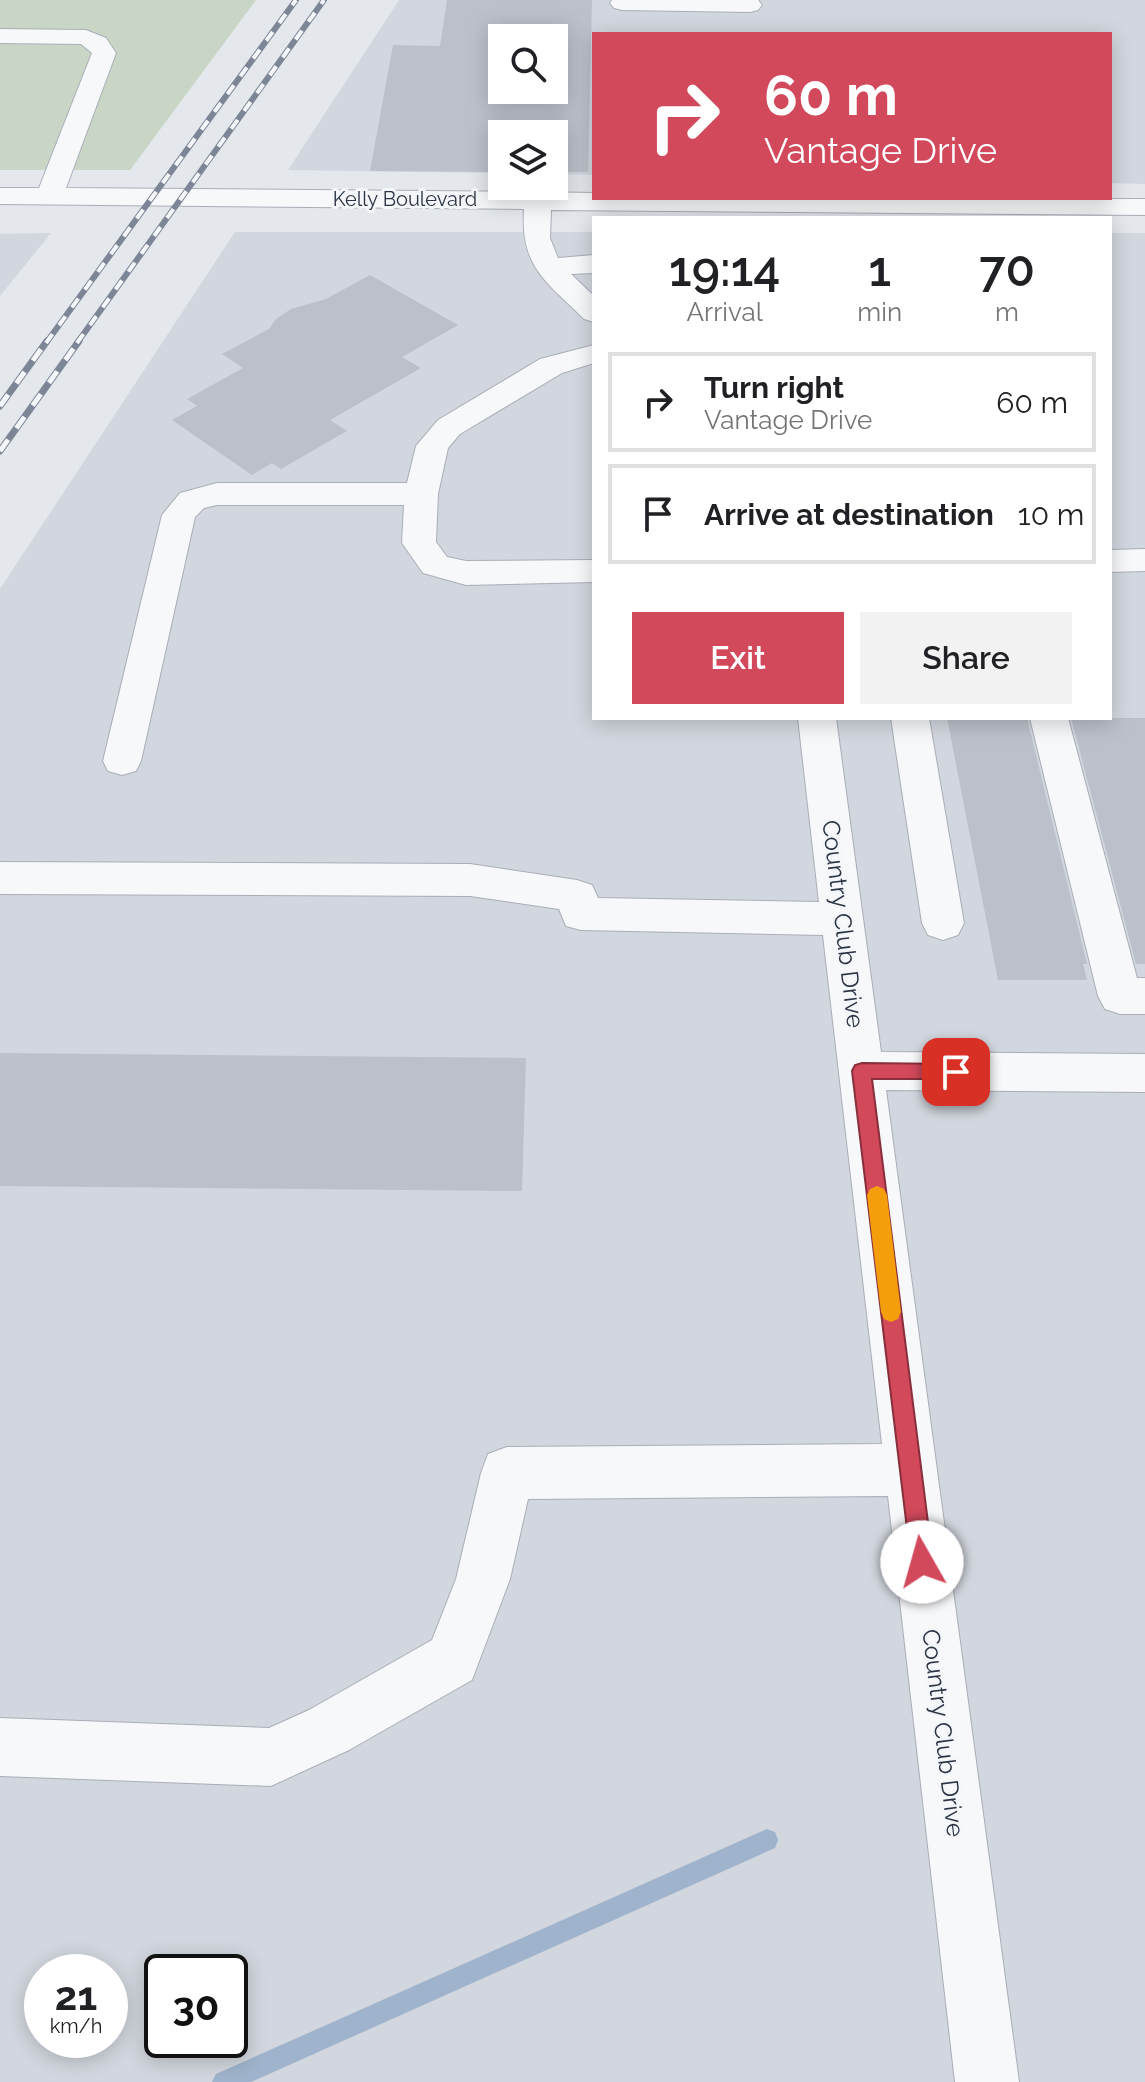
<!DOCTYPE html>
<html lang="en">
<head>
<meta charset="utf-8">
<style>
	body { margin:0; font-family:Raleway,sans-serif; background:#f2f2f2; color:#202124; height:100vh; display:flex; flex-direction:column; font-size:30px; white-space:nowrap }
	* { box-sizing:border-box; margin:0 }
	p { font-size:26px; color:#757577 }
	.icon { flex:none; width:44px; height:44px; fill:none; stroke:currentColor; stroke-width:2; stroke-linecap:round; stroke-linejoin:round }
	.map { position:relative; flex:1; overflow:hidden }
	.sheet { position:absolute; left:592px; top:216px; width:520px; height:504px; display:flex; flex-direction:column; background:#fff; border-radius:0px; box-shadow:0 4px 20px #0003 }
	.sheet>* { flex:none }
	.guide { position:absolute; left:592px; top:32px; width:520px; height:168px; border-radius:0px; box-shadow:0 4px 20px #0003; background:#d1495b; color:#fff; overflow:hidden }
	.controls { position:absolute; left:488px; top:24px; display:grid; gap:16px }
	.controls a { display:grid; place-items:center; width:80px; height:80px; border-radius:0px; background:#fff; box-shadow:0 4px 20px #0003; font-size:40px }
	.speed { position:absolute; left:24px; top:1954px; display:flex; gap:16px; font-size:40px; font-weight:700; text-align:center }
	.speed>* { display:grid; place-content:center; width:104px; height:104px; border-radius:50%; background:#fff; box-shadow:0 4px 20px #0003; line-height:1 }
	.speed small { font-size:20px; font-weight:400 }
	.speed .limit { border:4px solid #111; border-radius:12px; background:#fff; color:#111 }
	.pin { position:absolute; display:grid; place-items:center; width:68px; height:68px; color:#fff; margin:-34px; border-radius:16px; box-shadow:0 4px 12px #0006 }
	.me { position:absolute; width:88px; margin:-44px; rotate:353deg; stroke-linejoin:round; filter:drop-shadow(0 0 6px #0008) }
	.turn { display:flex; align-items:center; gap:28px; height:168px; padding:0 40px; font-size:36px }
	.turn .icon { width:104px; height:104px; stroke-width:2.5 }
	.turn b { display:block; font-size:56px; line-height:68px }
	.eta { display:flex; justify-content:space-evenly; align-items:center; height:136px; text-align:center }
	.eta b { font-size:48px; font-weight:600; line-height:56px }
	.action { display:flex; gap:16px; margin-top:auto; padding:16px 40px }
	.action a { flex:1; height:92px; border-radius:0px; background:#d1495b; color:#fff; font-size:32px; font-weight:600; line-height:92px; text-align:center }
	.action a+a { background:#f2f2f2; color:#202124 }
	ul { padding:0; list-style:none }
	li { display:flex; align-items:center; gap:24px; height:100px; margin:0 16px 12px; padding:0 24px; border:4px solid #e0e0e0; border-radius:0px }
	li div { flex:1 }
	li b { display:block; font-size:30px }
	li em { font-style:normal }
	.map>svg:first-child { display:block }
</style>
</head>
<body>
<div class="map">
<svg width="1145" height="2082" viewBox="0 0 1145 2082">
	<rect width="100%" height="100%" fill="#e4e7ec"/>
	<path fill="#d2d6de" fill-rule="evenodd" d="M399,0H1145V184L1110,183V34H594V175L554,174V134H502V173L288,170ZM502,38H554V90H502Z
		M235,232H594V718H1110V233H1145V2082H0V589ZM42,1972H110V2040H42ZM162,1972H230V2040H162Z
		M51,233L0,296V234Z"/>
	<path fill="#c9d6c5" d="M0,0H256L130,170H0Z"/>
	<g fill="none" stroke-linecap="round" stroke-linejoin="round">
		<path fill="#9fb4cc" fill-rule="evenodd" d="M767,1829L775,1832L778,1840L775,1848L251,2082H212L216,2074Z"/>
	</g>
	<path fill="#bbc0ca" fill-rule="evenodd" d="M447,0H592L588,172H554V134H502V172L370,171L393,45L440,46ZM502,38H554V90H502Z
		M370,275L458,325L402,357L421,368L330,420L347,431L281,469L272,463L252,475L172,420L197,406L187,399L243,368L222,354L269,329L276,319L291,309L326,299Z
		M947,718H1027L1087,964H1083L1087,980H998Z
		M1071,718H1145V964H1136Z
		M0,1053L526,1058L522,1191L0,1186Z"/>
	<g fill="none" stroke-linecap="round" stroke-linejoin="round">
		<defs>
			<path id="minor" d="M612,0H758L762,5L758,10L750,12L622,10L614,8L610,3Z
				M0,29L86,30L106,38L116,53L66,188L538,192L594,193V198L1145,199V215L551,210L550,238L558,258L594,255V273L571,274L594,296V322L584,319C546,281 520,267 524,209L0,204V188H39L92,53L81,44L0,43Z
				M594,345V363L562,373L460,434L448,448L438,494L436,542L447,557L466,561L594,560V582L466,585L423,573L402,543L404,505H217L204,508L195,517L141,761L136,771L122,775L108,771L103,761L162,515L180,493L217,483H407L416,446L438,420L540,359Z
				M1145,549V571L1110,572V550Z
				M798,718H836L881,1052L1145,1054V1092L886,1090L1019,2082H955L888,1496L528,1499L510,1579L472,1680L349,1750L271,1786L0,1776V1718L269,1728L309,1710L432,1640L456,1579L481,1473L488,1454L507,1447L882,1444L823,935L581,930L566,926L559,909L470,896L0,894V862L470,864L577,880L592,885L598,898L819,902Z
				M891,718H929L964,923L958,935L943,940L928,935L922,923Z
				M1030,718H1068L1137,978H1145V1014H1120L1105,1009L1098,996Z"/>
		</defs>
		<use href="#minor" stroke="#a9aeb7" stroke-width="2"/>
		<use href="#minor" fill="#f7f8fa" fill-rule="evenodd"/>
		<defs>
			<path id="rail-far1" d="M46,343L296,0
				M77,343L324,0"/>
			<path id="rail" d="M0,406L47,341
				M0,451L79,341"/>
		</defs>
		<use href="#rail-far1" stroke="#7d8696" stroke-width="6"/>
		<use href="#rail" stroke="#7d8696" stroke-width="7"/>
		<use href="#rail-far1" stroke="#f4f6f9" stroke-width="4" stroke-dasharray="11" stroke-linecap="butt"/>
		<use href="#rail" stroke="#f4f6f9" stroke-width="5" stroke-dasharray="14" stroke-linecap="butt"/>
	</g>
	<path fill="#d1495b" stroke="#882f3b" stroke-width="2" d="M862,1063L956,1064L963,1066L965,1072L963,1077L956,1079H872L933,1562L930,1570L922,1573L914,1570L911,1562L852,1071L855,1065Z"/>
	<path fill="#f59e0b" d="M877,1186L884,1189L887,1195L901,1312L898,1319L891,1322L884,1319L881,1312L867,1195L870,1189Z"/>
	<g text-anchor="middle" stroke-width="6" stroke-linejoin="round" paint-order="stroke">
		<g font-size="20" fill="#2b3445" stroke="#f4f6f9">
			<text x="405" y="206">Kelly Boulevard</text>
		</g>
		<g font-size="24" fill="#2b3445" stroke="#f4f6f9">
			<text transform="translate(843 924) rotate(83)" y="8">Country Club Drive</text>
			<text transform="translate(943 1733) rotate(83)" y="8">Country Club Drive</text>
		</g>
	</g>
</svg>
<div class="controls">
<a><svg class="icon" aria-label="search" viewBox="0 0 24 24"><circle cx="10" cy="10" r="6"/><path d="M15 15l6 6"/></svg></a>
<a><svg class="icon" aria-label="layers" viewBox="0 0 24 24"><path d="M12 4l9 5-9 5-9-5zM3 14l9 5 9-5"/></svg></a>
</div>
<div class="speed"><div>21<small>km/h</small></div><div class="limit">30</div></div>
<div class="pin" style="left:956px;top:1072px;background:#d93025"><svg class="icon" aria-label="arrive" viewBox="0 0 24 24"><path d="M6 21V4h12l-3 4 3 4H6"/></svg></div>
<svg class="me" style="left:922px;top:1562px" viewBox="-20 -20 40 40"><circle r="19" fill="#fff"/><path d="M0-13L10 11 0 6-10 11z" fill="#d1495b"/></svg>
<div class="guide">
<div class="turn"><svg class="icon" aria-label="right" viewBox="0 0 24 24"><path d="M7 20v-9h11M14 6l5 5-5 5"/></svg><div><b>60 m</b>Vantage Drive</div></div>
</div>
<section class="sheet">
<div class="eta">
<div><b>19:14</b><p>Arrival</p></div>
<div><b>1</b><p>min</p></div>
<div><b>70</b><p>m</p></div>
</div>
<ul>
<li><svg class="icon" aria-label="right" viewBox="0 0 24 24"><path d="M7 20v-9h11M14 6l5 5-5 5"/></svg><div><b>Turn right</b><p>Vantage Drive</p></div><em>60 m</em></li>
<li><svg class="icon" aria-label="arrive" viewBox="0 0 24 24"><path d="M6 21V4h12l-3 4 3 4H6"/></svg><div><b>Arrive at destination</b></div><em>10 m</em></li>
</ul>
<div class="action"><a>Exit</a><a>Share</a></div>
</section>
</div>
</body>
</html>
